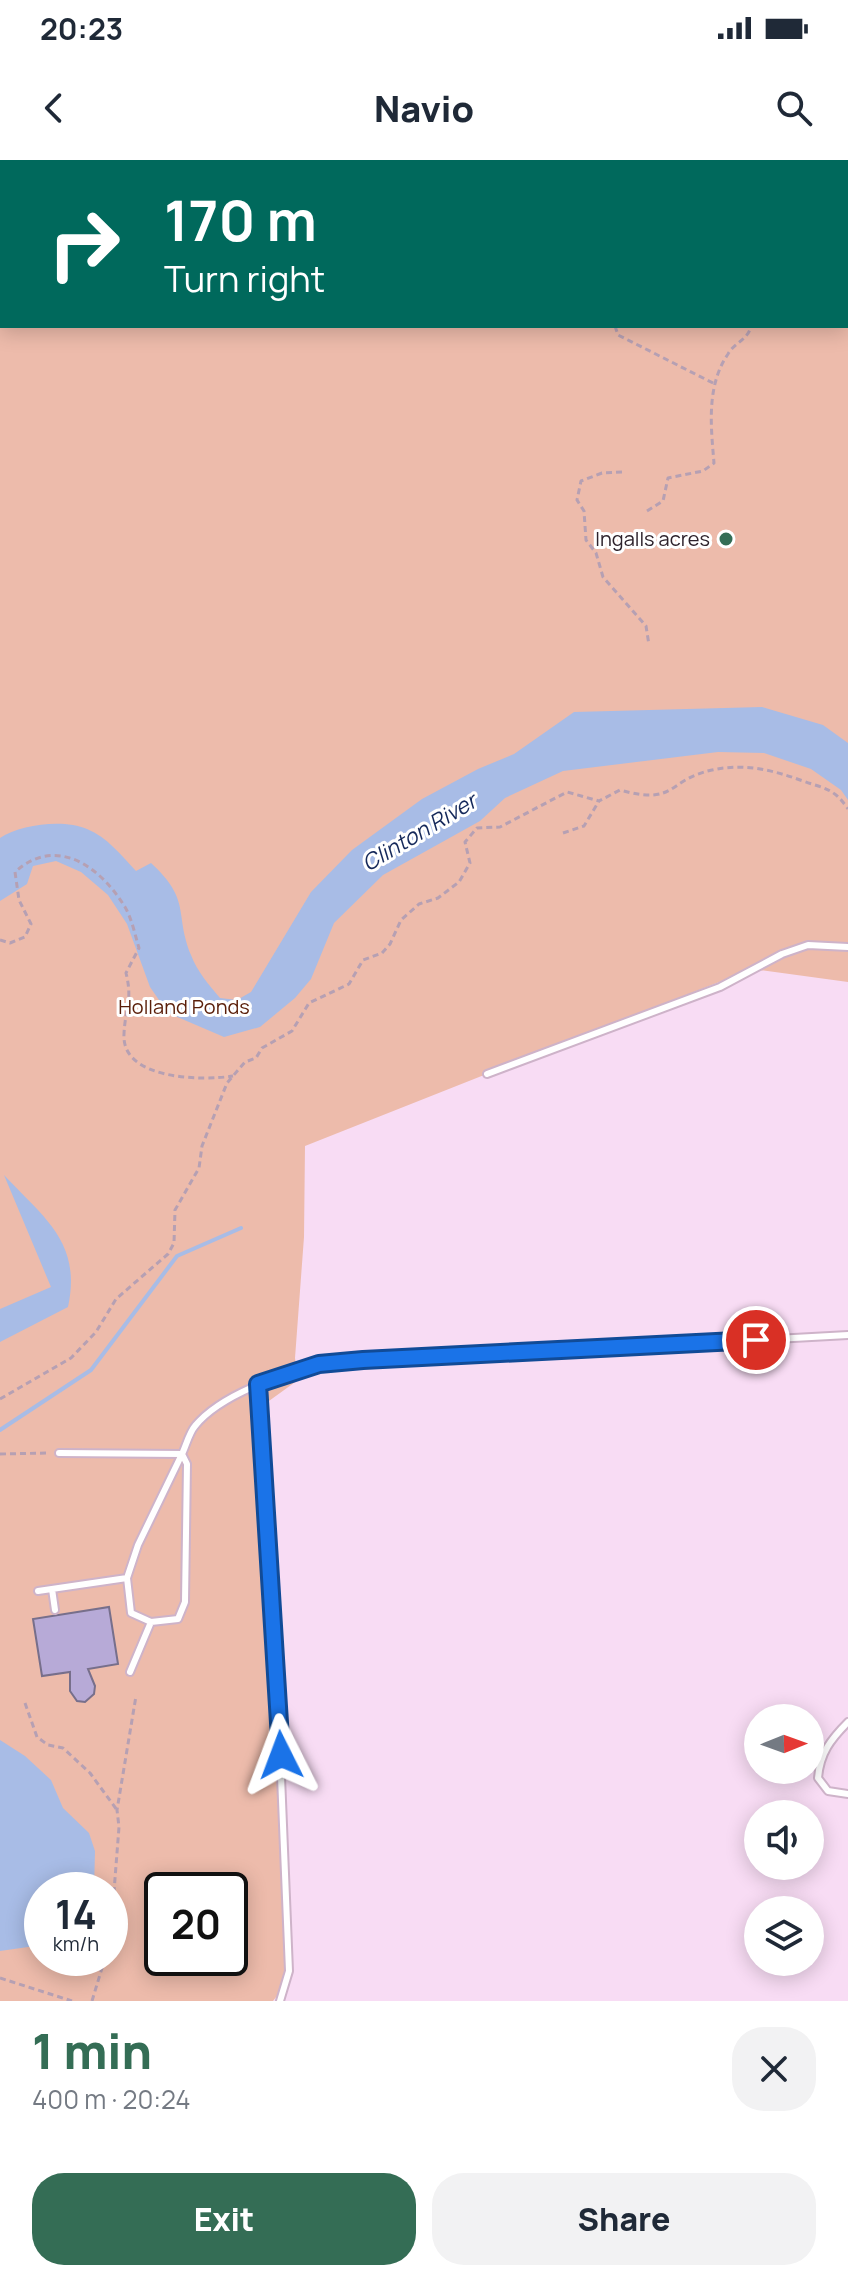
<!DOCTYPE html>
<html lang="en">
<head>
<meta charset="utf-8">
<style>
	body { margin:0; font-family:Manrope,sans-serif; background:#f2f2f3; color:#1f2937; height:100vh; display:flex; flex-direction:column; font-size:30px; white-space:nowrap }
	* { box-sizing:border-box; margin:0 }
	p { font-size:26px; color:#747a83 }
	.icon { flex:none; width:44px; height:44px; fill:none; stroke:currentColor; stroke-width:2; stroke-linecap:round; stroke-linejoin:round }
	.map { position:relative; height:1841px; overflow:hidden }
	.panel { display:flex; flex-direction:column; background:#fff; flex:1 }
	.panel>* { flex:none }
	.top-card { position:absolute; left:0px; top:0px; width:848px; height:168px; box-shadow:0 4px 20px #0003; background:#00695c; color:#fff; overflow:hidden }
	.needle { width:52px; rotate:89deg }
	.tools { position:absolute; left:744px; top:1544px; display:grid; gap:16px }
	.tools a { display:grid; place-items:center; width:80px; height:80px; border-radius:50%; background:#fff; box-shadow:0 4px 20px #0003; font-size:40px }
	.speed { position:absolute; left:24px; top:1712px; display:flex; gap:16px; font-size:40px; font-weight:700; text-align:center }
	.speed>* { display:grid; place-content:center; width:104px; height:104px; border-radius:50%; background:#fff; box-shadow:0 4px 20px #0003; line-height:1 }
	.speed small { font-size:20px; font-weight:400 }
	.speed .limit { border:4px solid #111; border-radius:12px; background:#fff; color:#111 }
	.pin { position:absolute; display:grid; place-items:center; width:68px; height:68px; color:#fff; margin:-34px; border:4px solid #fff; border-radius:50%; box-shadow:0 2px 8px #0007 }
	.me { position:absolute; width:88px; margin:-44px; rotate:357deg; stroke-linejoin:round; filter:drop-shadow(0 0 6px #0008) }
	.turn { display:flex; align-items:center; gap:28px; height:168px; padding:0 32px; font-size:36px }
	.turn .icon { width:104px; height:104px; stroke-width:2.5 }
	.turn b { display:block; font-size:56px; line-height:68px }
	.round { display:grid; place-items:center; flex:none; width:84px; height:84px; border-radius:32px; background:#f2f2f3 }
	.head { display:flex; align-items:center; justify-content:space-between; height:136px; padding:0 32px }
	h1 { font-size:48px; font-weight:800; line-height:60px; color:#346d55 }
	.cta { display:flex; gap:16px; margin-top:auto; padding:16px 32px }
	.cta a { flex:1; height:92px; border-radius:32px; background:#346d55; color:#fff; font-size:32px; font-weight:800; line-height:92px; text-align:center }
	.cta a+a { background:#f2f2f3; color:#1f2937 }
	.status { display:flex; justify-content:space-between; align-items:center; height:56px; padding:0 40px; background:#fff; direction:ltr }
	.status svg { height:22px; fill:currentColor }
	header { display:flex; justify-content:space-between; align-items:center; height:104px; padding:0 32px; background:#fff; font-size:36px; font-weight:800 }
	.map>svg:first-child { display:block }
</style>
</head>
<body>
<div class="status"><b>20:23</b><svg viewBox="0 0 49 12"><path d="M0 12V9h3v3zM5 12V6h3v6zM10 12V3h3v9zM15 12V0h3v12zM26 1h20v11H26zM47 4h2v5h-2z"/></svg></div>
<header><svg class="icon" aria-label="back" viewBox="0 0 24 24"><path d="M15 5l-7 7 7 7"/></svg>Navio<svg class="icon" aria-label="search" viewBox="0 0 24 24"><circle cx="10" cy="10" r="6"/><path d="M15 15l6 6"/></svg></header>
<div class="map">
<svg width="848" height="1841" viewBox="0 0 848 1841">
	<rect width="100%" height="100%" fill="#f8dcf4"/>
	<path fill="#edbbab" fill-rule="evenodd" d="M0,0H848V822L752,809L305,986L304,1077L295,1198L298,1220L262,1246L288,1822L273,1841H0ZM2,2H846V166H2ZM42,1730H110V1798H42ZM162,1730H230V1798H162Z"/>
	<path fill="#a8bce6" d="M762,547L823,565L848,583V640L841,630L811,609L764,593L718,592L563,611L505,638L480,661L383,715L334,763L311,819L295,838L260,867L224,877L168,853L150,827L127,764L108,735L81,712L56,701L33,706L27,724L0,741V678C21,664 64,659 87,669C107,677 122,696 136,711L151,703C192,741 174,753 191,795C197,811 209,825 220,838L237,840L251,832L311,732L352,690L422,639L478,609L514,594L574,552Z
		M4,1015C44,1058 82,1082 68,1147L0,1182V1149L51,1127Z
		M0,1580L25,1596L51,1620L63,1648L89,1673L95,1691L94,1730H42V1785L0,1791Z"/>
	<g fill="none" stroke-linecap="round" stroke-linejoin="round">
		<path stroke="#a8bce6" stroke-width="4" d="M0,1270L91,1210L177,1096L241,1068"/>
	</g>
	<path fill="#b7aad7" stroke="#776f8b" stroke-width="2" d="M109,1447L118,1504L88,1509L95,1526L94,1534L85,1542L77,1541L70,1531V1512L42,1516L33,1459Z"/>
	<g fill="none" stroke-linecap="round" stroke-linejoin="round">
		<defs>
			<path id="lane" d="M487,914L720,827L782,794L808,785L848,787
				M258,1224L265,1374L277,1519L289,1811L280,1841
				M59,1293L182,1294C186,1286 189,1273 195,1266C221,1234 281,1215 319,1204L848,1175
				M182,1294L187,1304L185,1442L178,1459L151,1462L131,1453L127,1418L138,1385Z
				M52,1429L55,1450
				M38,1431L127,1418
				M130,1512L151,1462
				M848,1562C831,1579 820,1593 818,1618L828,1631L848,1634"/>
		</defs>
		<use href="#lane" stroke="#ceb3c9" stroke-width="10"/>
		<path stroke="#b6a0b3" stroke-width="3" stroke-dasharray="6 4" stroke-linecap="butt" d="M609,2L610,0
			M615,166L618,175L715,224
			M622,312L602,313L581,321L577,340L584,351L586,380L596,393L603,417L646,466L649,485
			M647,351L663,341L668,318L703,311L714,303C711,267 706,226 728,194C735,182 748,180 751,166
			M563,673L584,666L599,641
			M0,780L10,783L25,777L31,764L19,740L15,712C56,675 100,706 125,747C132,759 135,775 139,788L126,813C133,841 125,849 124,874C121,920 203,921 233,916
			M0,1239L71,1198L96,1172L116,1139L168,1094L174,1083L175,1050L199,1008L202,986L227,923L245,902L256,898L262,888L292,871L309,843L349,824L363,800L382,793L390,784L401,760L419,744L438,738L459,722L470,703L465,682L477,668L500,667L567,632L599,641L620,630C677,646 666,620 712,610C744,603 773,610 803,621C825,629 834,628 848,649
			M0,1294L48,1293
			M25,1543L37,1577L48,1585L63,1588L90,1613L117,1650
			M110,1783L119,1667L117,1650L136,1536
			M0,1818L72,1841
			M92,1841L105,1798"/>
		<use href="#lane" stroke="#fff" stroke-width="6"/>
	</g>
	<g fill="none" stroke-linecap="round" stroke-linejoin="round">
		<defs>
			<path id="route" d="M281,1595L258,1224L319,1204L363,1200L756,1180"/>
		</defs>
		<use href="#route" stroke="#114b97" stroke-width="20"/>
		<use href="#route" stroke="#1a73e8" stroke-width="14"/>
	</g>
	<circle fill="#346d55" stroke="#fff" stroke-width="3" cx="726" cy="379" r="8"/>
	<g text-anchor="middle" stroke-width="6" stroke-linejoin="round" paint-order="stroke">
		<g font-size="20" fill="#2d222b" stroke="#fff" text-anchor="end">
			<text x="710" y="386">Ingalls acres</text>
		</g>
		<g font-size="20" fill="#5a1e09" stroke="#fff">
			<text x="184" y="854">Holland Ponds</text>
		</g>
		<g font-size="22" font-style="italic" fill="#14285a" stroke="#fff">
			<text transform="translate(419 672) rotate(-31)" y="8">Clinton River</text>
		</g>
	</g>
</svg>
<div class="tools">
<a><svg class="needle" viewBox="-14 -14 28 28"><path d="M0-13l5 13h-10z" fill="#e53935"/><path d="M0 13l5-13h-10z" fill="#747a83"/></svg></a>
<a><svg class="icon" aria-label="sound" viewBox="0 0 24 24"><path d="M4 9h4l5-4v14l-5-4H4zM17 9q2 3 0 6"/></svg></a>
<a><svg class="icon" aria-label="layers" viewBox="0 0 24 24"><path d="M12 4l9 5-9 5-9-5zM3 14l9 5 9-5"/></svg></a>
</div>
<div class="speed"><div>14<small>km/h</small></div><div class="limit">20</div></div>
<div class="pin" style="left:756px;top:1180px;background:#d93025"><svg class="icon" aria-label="arrive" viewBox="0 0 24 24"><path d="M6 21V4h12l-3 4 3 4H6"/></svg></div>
<svg class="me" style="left:281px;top:1595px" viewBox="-20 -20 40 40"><path d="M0-17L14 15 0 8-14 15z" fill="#1a73e8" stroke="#fff" stroke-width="4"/></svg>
<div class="top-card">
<div class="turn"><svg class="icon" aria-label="right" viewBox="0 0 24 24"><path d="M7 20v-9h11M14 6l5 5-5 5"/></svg><div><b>170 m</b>Turn right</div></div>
</div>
</div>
<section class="panel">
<div class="head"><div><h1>1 min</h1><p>400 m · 20:24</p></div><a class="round"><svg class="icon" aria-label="close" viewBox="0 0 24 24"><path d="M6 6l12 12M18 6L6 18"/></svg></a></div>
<div class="cta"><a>Exit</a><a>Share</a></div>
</section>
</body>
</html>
